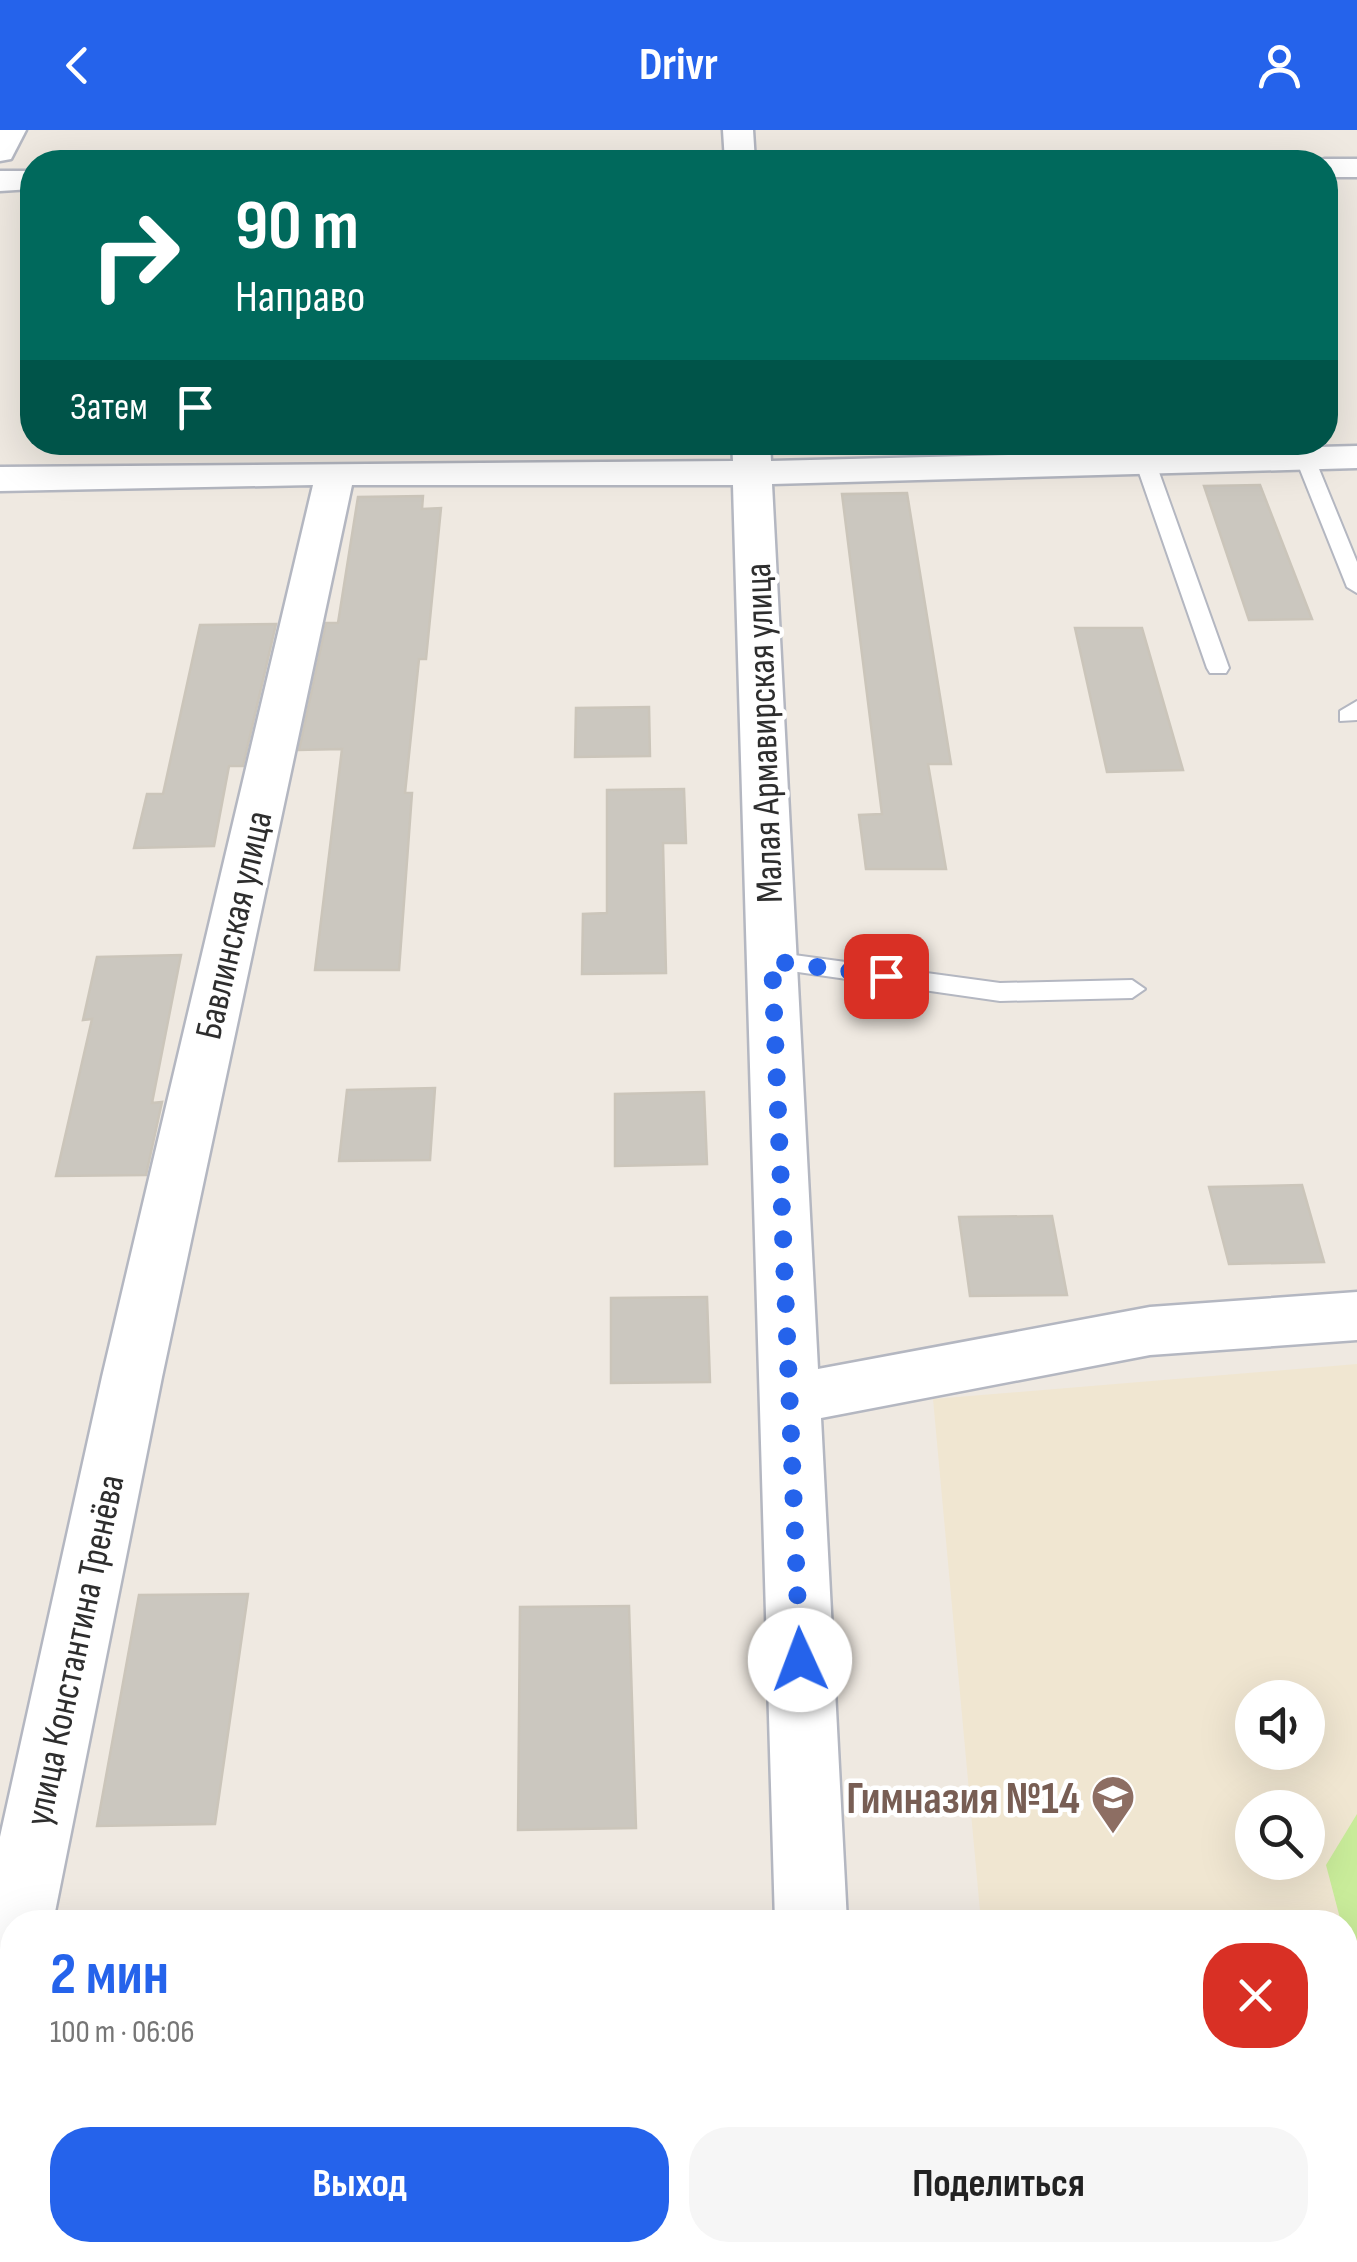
<!DOCTYPE html>
<html lang="ru">
<head>
<meta charset="utf-8">
<style>
	body { margin:0; font-family:"Sofia Sans Condensed",sans-serif; background:#f6f6f6; color:#222; height:100vh; display:flex; flex-direction:column; font-size:38px; white-space:nowrap }
	* { box-sizing:border-box; margin:0 }
	p { font-size:32px; color:#767676 }
	.icon { flex:none; width:55px; height:55px; fill:none; stroke:currentColor; stroke-width:2; stroke-linecap:round; stroke-linejoin:round }
	.map { position:relative; flex:1; overflow:hidden }
	.drawer { position:absolute; left:0px; top:1780px; width:1358px; height:352px; display:flex; flex-direction:column; background:#fff; border-radius:40px 40px 0 0; box-shadow:0 10px 40px #0002 }
	.drawer>* { flex:none }
	.guide { position:absolute; left:20px; top:20px; width:1318px; height:305px; border-radius:40px; box-shadow:0 10px 40px #0002; background:#00695c; color:#fff; overflow:hidden }
	.controls { position:absolute; left:1235px; top:1550px; display:grid; gap:20px }
	.controls a { display:grid; place-items:center; width:90px; height:90px; border-radius:50%; background:#fff; box-shadow:0 10px 40px #0002; font-size:50px }
	.pin { position:absolute; display:grid; place-items:center; width:85px; height:85px; color:#fff; margin:-42px; border-radius:20px; box-shadow:0 5px 15px #0006 }
	.me { position:absolute; width:110px; margin:-55px; rotate:358deg; stroke-linejoin:round; filter:drop-shadow(0 0 8px #0008) }
	.turn { display:flex; align-items:center; gap:35px; height:210px; padding:0 50px; font-size:45px }
	.turn .icon { width:130px; height:130px; stroke-width:2.5 }
	.turn b { display:block; font-size:70px; line-height:85px }
	.then { display:flex; align-items:center; height:95px; padding:0 50px; background:#0003; gap:20px; font-size:38px }
	.round { display:grid; place-items:center; flex:none; width:105px; height:105px; border-radius:40px; background:#f6f6f6 }
	.overview { display:flex; align-items:center; justify-content:space-between; height:170px; padding:0 50px }
	h1 { font-size:60px; font-weight:700; line-height:75px; color:#2563eb }
	.action { display:flex; gap:20px; margin-top:auto; padding:20px 50px }
	.action a { flex:1; height:115px; border-radius:40px; background:#2563eb; color:#fff; font-size:40px; font-weight:700; line-height:115px; text-align:center }
	.action a+a { background:#f6f6f6; color:#222 }
	header { display:flex; justify-content:space-between; align-items:center; height:130px; padding:0 50px; background:#2563eb; color:#fff; font-size:45px; font-weight:700 }
	.map>svg:first-child { display:block }
</style>
</head>
<body>
<header><svg class="icon" aria-label="back" viewBox="0 0 24 24"><path d="M15 5l-7 7 7 7"/></svg>Drivr<svg class="icon" aria-label="person" viewBox="0 0 24 24"><circle cx="12" cy="8" r="4"/><path d="M4 21q1-7 8-7t8 7"/></svg></header>
<div class="map">
<svg width="1357" height="2132" viewBox="0 0 1357 2132">
	<rect width="100%" height="100%" fill="#efe9e1"/>
	<path fill="#f0e6d1" fill-rule="evenodd" d="M1357,1234V2132H1013L1012,2120H1345V1792H981L933,1269ZM1252,1568H1308V1622H1252ZM1252,1678H1308V1732H1252Z"/>
	<path fill="#c9ec9a" d="M1357,1684V1853L1345,1792H1341L1326,1735Z"/>
	<path fill="#cbc7bf" stroke="#cbc5ba" stroke-width="2.5" d="M1260,355L1312,489L1249,490L1204,356Z
		M907,363L951,634H928L946,739H866L859,685L882,684L842,364Z
		M423,366L422,379L441,378L426,529H419L405,663H412L399,840H315L342,619L299,620L326,493H338L358,367Z
		M276,494L243,636H229L214,716L134,718L147,664H163L200,495Z
		M1075,498H1142L1183,640L1107,642Z
		M649,577L650,626L575,627L576,578Z
		M684,659L686,713H663L666,843L582,844L583,784L607,783V660Z
		M181,825L152,973L162,972L146,1045L56,1046L92,889L83,890L97,827Z
		M435,958L430,1030L339,1031L347,960Z
		M704,962L707,1034L615,1036V964Z
		M1302,1055L1324,1132L1229,1134L1209,1057Z
		M1052,1086L1067,1165L970,1166L959,1087Z
		M707,1167L710,1252L611,1253V1168Z
		M248,1464L215,1694L97,1696L139,1465Z
		M629,1476L636,1698L518,1700L520,1477Z"/>
	<g fill="none" stroke-linecap="round" stroke-linejoin="round">
		<defs>
			<path id="service" d="M1289,312H1308L1357,432V463L1347,457Z
				M1138,327L1155,331L1229,538L1226,543H1210L1207,538L1135,331Z
				M1357,571V590L1340,591V581Z
				M772,822L1000,853L1132,850L1145,859L1132,868L1000,871L763,837L760,831Z"/>
			<path id="minor" d="M723,0H753L755,32H725Z
				M1325,29H1357V47H1325V32H1313Z
				M0,41H32V59L0,61Z
				M732,312H770L771,331L1357,316V338L772,354L818,1239L1150,1177L1357,1162V1210L1150,1225L821,1288L847,1792H775L733,355H352L162,1247L53,1792H12V1906L0,1911V1707L102,1247L313,355L0,361V337L733,331Z
				M784,2120H864L865,2132H785Z"/>
			<path id="tertiary" d="M0,0H26L11,29L0,31Z"/>
		</defs>
		<use href="#service" stroke="#b4b7c1" stroke-width="4"/>
		<use href="#minor" stroke="#b4b7c1" stroke-width="5"/>
		<use href="#tertiary" stroke="#b4b7c1" stroke-width="5"/>
		<use href="#service" fill="#fff" fill-rule="evenodd"/>
		<use href="#minor" fill="#fff" fill-rule="evenodd"/>
		<use href="#tertiary" fill="#fff" fill-rule="evenodd"/>
	</g>
	<g fill="none" stroke-linecap="round" stroke-linejoin="round">
		<path stroke="#2563eb" stroke-width="18" stroke-dasharray="0 32.4" d="M800,1530L772,831L886,846"/>
	</g>
	<defs>
		<symbol id="school-pin" viewBox="-11 -11 22 30"><path d="M0 17L-7.5 6A9.5 9.5 0 1 1 7.5 6Z" fill="#8d6e63" stroke="#fff"/><path d="M0-5L7-2L0 1L-7-2ZM-4 1L0 2.5L4 1V4Q0 6-4 4Z" fill="#fff"/></symbol>
	</defs>
	<g fill-rule="evenodd">
		<use href="#school-pin" x="1088" y="1642" width="50" height="68"/>
	</g>
	<g text-anchor="middle" stroke-width="9" stroke-linejoin="round" paint-order="stroke">
		<g font-size="38" fill="#2e2e2e" stroke="#fff">
			<text transform="translate(763 603) rotate(-92)" y="13">Малая Армавирская улица</text>
			<text transform="translate(233 795) rotate(-77)" y="13">Бавлинская улица</text>
			<text transform="translate(74 1520) rotate(-78)" y="13">улица Константина Тренёва</text>
		</g>
		<g font-size="45" font-weight="bold" fill="#785e54" stroke="#fff" text-anchor="end">
			<text x="1080" y="1683">Гимназия №14</text>
		</g>
	</g>
</svg>
<div class="controls">
<a><svg class="icon" aria-label="sound" viewBox="0 0 24 24"><path d="M4 9h4l5-4v14l-5-4H4zM17 9q2 3 0 6"/></svg></a>
<a><svg class="icon" aria-label="search" viewBox="0 0 24 24"><circle cx="10" cy="10" r="6"/><path d="M15 15l6 6"/></svg></a>
</div>
<div class="pin" style="left:886px;top:846px;background:#d93025"><svg class="icon" aria-label="arrive" viewBox="0 0 24 24"><path d="M6 21V4h12l-3 4 3 4H6"/></svg></div>
<svg class="me" style="left:800px;top:1530px" viewBox="-20 -20 40 40"><circle r="19" fill="#fff"/><path d="M0-13L10 11 0 6-10 11z" fill="#2563eb"/></svg>
<div class="guide">
<div class="turn"><svg class="icon" aria-label="right" viewBox="0 0 24 24"><path d="M7 20v-9h11M14 6l5 5-5 5"/></svg><div><b>90 m</b>Направо</div></div>
<div class="then">Затем<svg class="icon" aria-label="arrive" viewBox="0 0 24 24"><path d="M6 21V4h12l-3 4 3 4H6"/></svg></div>
</div>
<section class="drawer">
<div class="overview"><div><h1>2 мин</h1><p>100 m · 06:06</p></div><a class="round" style="background:#d93025;color:#fff"><svg class="icon" aria-label="close" viewBox="0 0 24 24"><path d="M6 6l12 12M18 6L6 18"/></svg></a></div>
<div class="action"><a>Выход</a><a>Поделиться</a></div>
</section>
</div>
</body>
</html>
